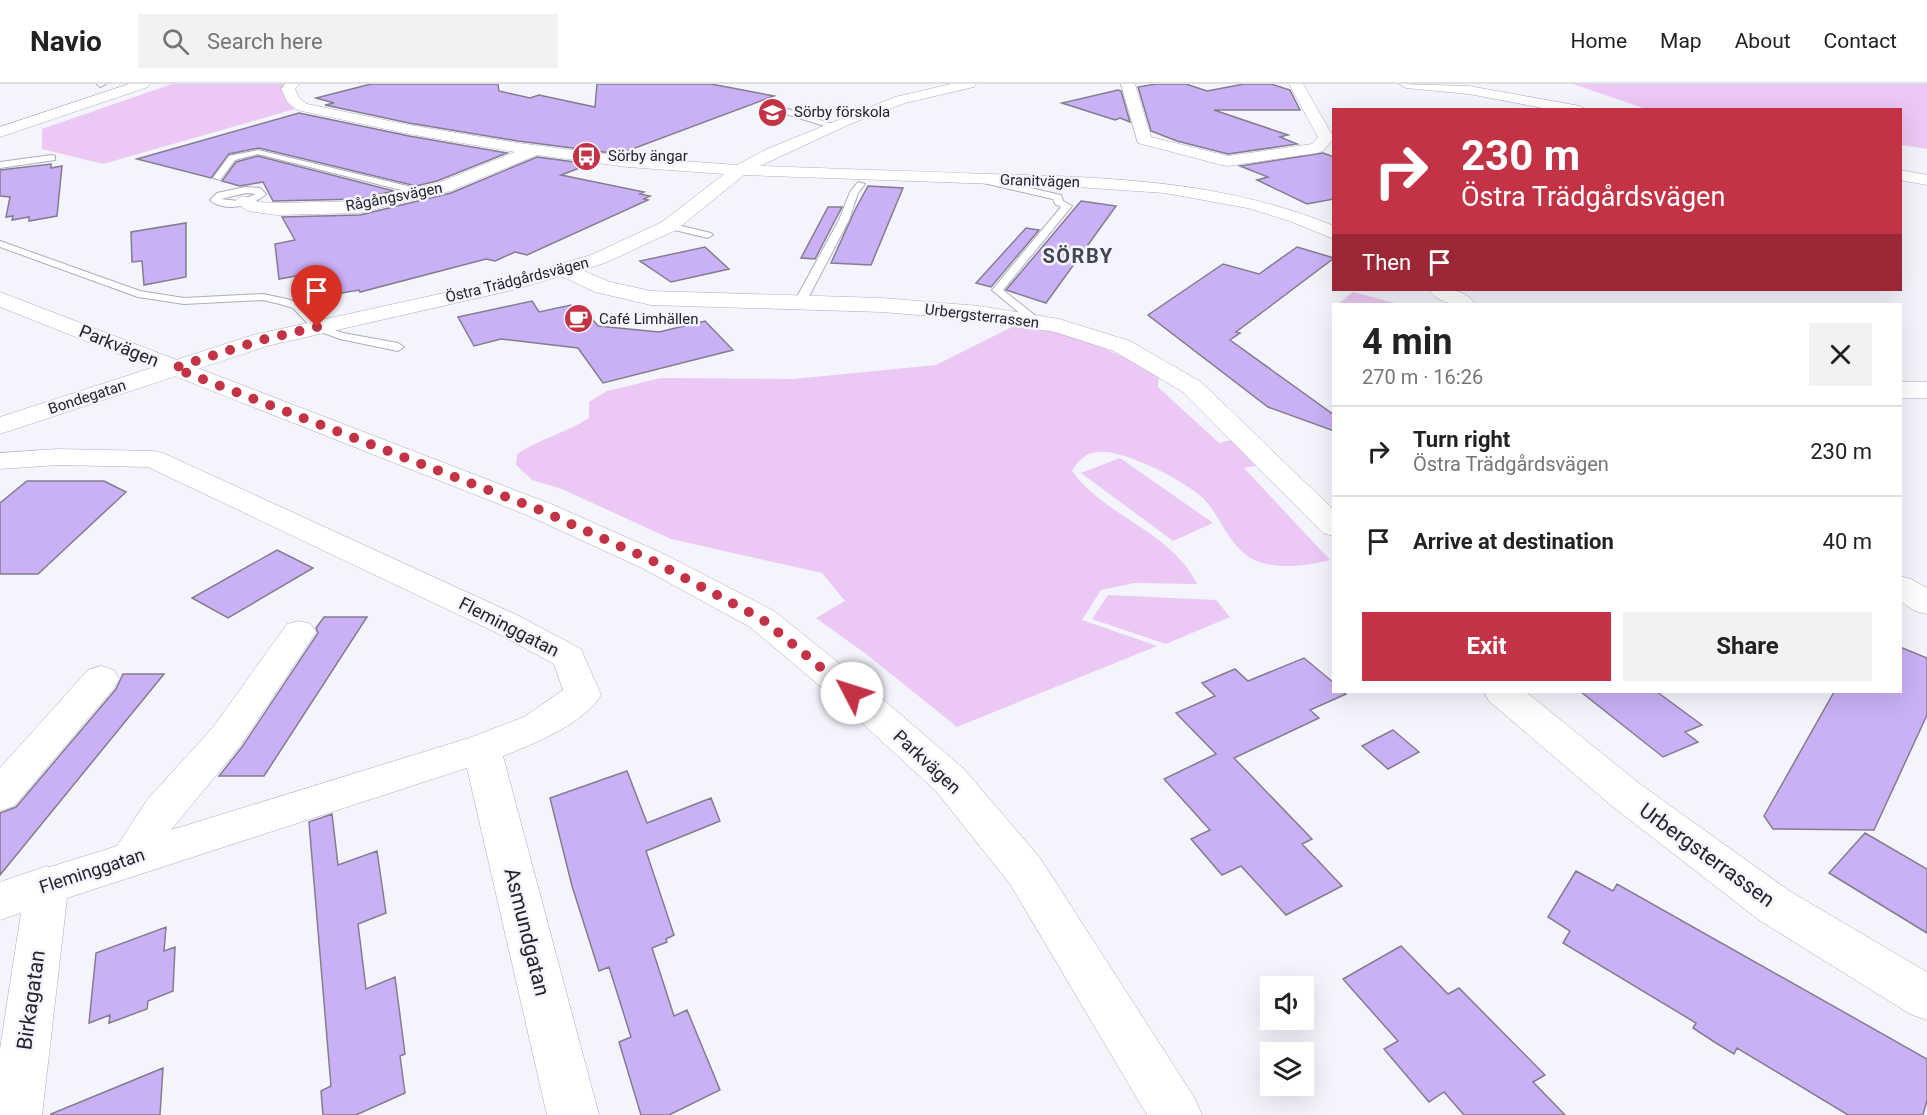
<!DOCTYPE html>
<html lang="en">
<head>
<meta charset="utf-8">
<style>
	body { margin:0; font-family:Roboto,sans-serif; background:#f2f2f2; color:#222; height:100vh; display:flex; flex-direction:column; font-size:22px; white-space:nowrap }
	* { box-sizing:border-box; margin:0 }
	p { font-size:20px; color:#767676 }
	.icon { flex:none; width:33px; height:33px; fill:none; stroke:currentColor; stroke-width:2; stroke-linecap:round; stroke-linejoin:round }
	.map { position:relative; flex:1; overflow:hidden }
	.side { position:absolute; left:1332px; top:219px; width:570px; height:390px; display:flex; flex-direction:column; background:#fff; border-radius:0px; box-shadow:0 6px 24px #0002 }
	.side>* { flex:none }
	.hud { position:absolute; left:1332px; top:24px; width:570px; height:183px; border-radius:0px; box-shadow:0 6px 24px #0002; background:#c33345; color:#fff; overflow:hidden }
	.buttons { position:absolute; left:1260px; top:892px; display:grid; gap:12px }
	.buttons a { display:grid; place-items:center; width:54px; height:54px; border-radius:0px; background:#fff; box-shadow:0 6px 24px #0002; font-size:30px }
	.pin { position:absolute; display:grid; place-items:center; width:51px; height:51px; color:#fff; margin:-62px -26px; border-radius:50% 50% 50% 0; rotate:-45deg; box-shadow:0 0 6px #0007 }
	.pin .icon { rotate:45deg }
	.me { position:absolute; width:66px; margin:-33px; rotate:310deg; stroke-linejoin:round; filter:drop-shadow(0 0 4px #0008) }
	.turn { display:flex; align-items:center; gap:21px; height:126px; padding:0 30px; font-size:27px }
	.turn .icon { width:78px; height:78px; stroke-width:2.5 }
	.turn b { display:block; font-size:42px; line-height:51px }
	.then { display:flex; align-items:center; height:57px; padding:0 30px; background:#0003; gap:12px; font-size:22px }
	.round { display:grid; place-items:center; flex:none; width:63px; height:63px; border-radius:0px; background:#f2f2f2 }
	.overview { display:flex; align-items:center; justify-content:space-between; height:102px; padding:0 30px }
	h1 { font-size:36px; font-weight:700; line-height:45px }
	.cta { display:flex; gap:12px; margin-top:auto; padding:12px 30px }
	.cta a { flex:1; height:69px; border-radius:0px; background:#c33345; color:#fff; font-size:24px; font-weight:700; line-height:69px; text-align:center }
	.cta a+a { background:#f2f2f2; color:#222 }
	ul { padding:0; list-style:none }
	li { display:flex; align-items:center; gap:18px; height:90px; padding:0 30px; border-top:2px solid #e0e0e0 }
	li div { flex:1 }
	li b { display:block; font-size:22px }
	li em { font-style:normal }
	header { display:flex; align-items:center; gap:36px; box-sizing:border-box; height:84px; padding:0 30px; background:#fff; border-bottom:2px solid #e0e0e0 }
	header strong { font-size:28px }
	nav { display:flex; gap:33px; margin-inline-start:auto; font-size:21px }
	.search { width:420px; height:54px; background:#f2f2f2; display:flex; align-items:center; gap:15px; box-sizing:border-box; padding:0 21px; border-radius:0px; color:#767676; font-size:22px }
	.map>svg:first-child { display:block }
</style>
</head>
<body>
<header>
<strong>Navio</strong>
<div class="search"><svg class="icon" aria-label="search" viewBox="0 0 24 24"><circle cx="10" cy="10" r="6"/><path d="M15 15l6 6"/></svg>Search here</div>
<nav><a>Home</a><a>Map</a><a>About</a><a>Contact</a></nav>
</header>
<div class="map">
<svg width="1927" height="1031" viewBox="0 0 1927 1031">
	<rect width="100%" height="100%" fill="#f3f4fc"/>
	<path fill="#ecc8f4" d="M172,0H292L302,23L103,80L42,65V45Z
		M1573,0H1927V65L1901,61L1900,26L1646,25Z
		M1353,208L1399,220H1338Z
		M1018,240C1068,247 1115,268 1159,290L1158,303L1219,359L1238,354L1267,380L1244,384L1330,476C1307,482 1270,487 1249,473C1228,459 1220,432 1204,415C1185,397 1118,361 1092,369C1082,372 1077,379 1072,387C1106,434 1170,446 1197,500L1134,499L1101,506L1082,536L1157,562L957,643L866,570L816,534L845,517L822,489L671,455L562,405L532,396L516,381L517,370C539,355 566,349 589,334V318L607,307L661,294L793,295L936,281Z
		M1120,374L1213,439L1173,457L1081,389Z
		M1108,511L1216,516L1230,533L1166,560L1092,535Z"/>
	<path fill="#cab0f5" stroke="#837d8f" stroke-width="1.5" d="M371,0H498L499,7L530,14L539,11L595,23L597,0H711L774,12L619,70L518,57L409,39L325,21L334,19L316,14Z
		M1156,0H1186L1207,7L1244,0H1271L1290,6L1300,26H1214L1288,51L1280,53L1297,60L1228,70L1177,57L1151,47L1138,3Z
		M1118,6L1121,7L1130,38L1120,34L1115,36L1062,19Z
		M299,29L409,52L507,69L437,97L416,102L259,64L229,70L211,94L137,75Z
		M1323,69L1334,73V115L1307,120L1257,96L1268,93L1240,82Z
		M258,72L394,107L359,115L273,117L263,98L240,102L222,97L236,78Z
		M537,73L590,80L561,91L644,108L640,110L650,112L644,115L648,116L527,171L515,168L495,177L486,175L360,208L359,206L330,211L313,189L279,195L275,160L295,156L282,133L360,131L451,109Z
		M51,80V84L62,82L57,132L29,137V133L12,136L13,132L6,133L10,113L0,112V86Z
		M868,102L903,104L871,181L831,179L856,124Z
		M1081,117L1116,122L1046,219L1006,206Z
		M828,123H842L815,175L801,174Z
		M186,139V193L144,201L142,177L132,178L131,148Z
		M1026,144L1039,146L991,203L976,199Z
		M705,163L729,185L671,198L640,177Z
		M1297,163L1334,174L1236,248L1240,249L1230,256L1334,331V347L1268,323L1148,231L1223,180L1259,190Z
		M532,217L539,228L571,221L580,233L589,231L598,242L659,248L705,237L733,266L603,299L578,264L501,255L474,262L458,233Z
		M27,397H104L126,408L38,490H0V419Z
		M277,466L313,484L228,534L192,514Z
		M324,533H367L264,692H219L242,663L318,549L316,544Z
		M1900,563L1927,574V631L1874,746L1773,745L1764,732L1834,608H1900Z
		M1304,574L1334,599V608H1343L1346,610L1310,626L1319,634L1234,674L1312,755L1302,760L1342,802L1286,831L1241,782L1222,791L1191,755L1210,746L1164,695L1216,670L1176,629L1215,612L1202,599L1235,585L1248,597Z
		M123,590H164L0,791V729L16,723L116,605Z
		M1581,608H1657L1702,641L1685,648L1698,658L1663,673Z
		M1393,646L1419,668L1388,685L1362,662Z
		M627,687L647,739L711,714L720,737L646,767L674,851L666,855L667,858L652,864L674,932L687,926L720,1006L669,1031H641L619,958L631,953L609,883L599,887L572,802L550,714Z
		M332,730L338,781L377,767L386,829L358,840L366,905L395,893L405,970L400,972L405,1009L356,1031H323L321,1007L331,1002L309,738Z
		M1865,749L1927,785V849L1829,789Z
		M1576,787L1613,807L1617,800L1927,975V1016L1923,1031H1848L1737,964L1734,970L1716,959L1693,944L1696,939L1563,859L1570,847L1548,833Z
		M166,843L164,867L175,863L173,907L148,917L147,925L109,939L110,931L89,939L96,869Z
		M1401,862L1448,910L1459,904L1545,991L1533,998L1565,1031H1464L1444,1008L1429,1018L1384,965L1398,957L1343,895Z
		M163,984L160,1031H51V1030Z"/>
	<g fill="none" stroke-linecap="round" stroke-linejoin="round">
		<defs>
			<path id="service" d="M97,0H106L100,3Z
				M771,19H777L779,22L838,42L831,44L773,26Z
				M258,66L428,107L430,109L425,112L258,70L235,76L220,96L213,94L229,72Z
				M52,71L55,72V76L0,84V78Z
				M978,92L1061,111L1063,117L1072,122L1003,206L1042,237V241H1034L992,206L1061,123L1055,120L1053,115L975,97V93Z
				M858,98L865,100L858,109L849,136L805,220L799,223L795,222L793,220L839,136L850,108Z
				M246,103L260,104L266,110C253,122 225,129 210,116L217,109ZM246,109L256,110L238,117L221,115Z
				M669,139L711,149L713,151L708,154L666,144V140Z
				M0,157L140,207L184,214L263,210L287,215L301,220L321,241L343,249L398,259L404,263L398,267L340,255L313,245L293,224L280,220L263,216L184,220L138,213L0,163Z"/>
			<path id="minor" d="M285,0H299L295,5L299,14L307,20L409,41L518,59L628,73L737,81L767,65L895,13L951,0H976L974,3L905,19L850,40L760,82C836,85 912,87 988,90C1107,93 1222,96 1334,142V155L1287,136L1247,124L1165,109L1077,103L744,91L676,146L605,179L582,186L610,198L651,207L882,214L979,222L1059,235L1130,257L1201,298L1334,426V452L1323,449L1183,308L1114,267L1055,248L979,236L882,228L651,221L595,208L561,192L517,205L267,262L0,350V333L253,251L512,194L591,171L662,138L724,90L628,83L537,71L450,107L359,129L277,131L248,127L235,118L238,114L244,112L259,118L277,119L359,117L438,99L515,68L409,50L297,26L288,19L281,5Z
				M1121,0H1135L1151,53L1228,72L1312,60L1318,53L1289,0H1303L1334,54L1323,67L1317,69L1228,82L1222,81L1138,59Z
				M1399,0L1469,2L1580,22L1587,26H1553L1469,10L1406,4Z
				M1900,86L1927,91V101L1900,96Z
				M1429,206C1446,204 1465,205 1475,220C1459,222 1440,221 1429,206Z
				M1900,298H1927V314H1900Z
				M58,365L153,367L163,369L519,532L581,565L601,611C584,640 533,660 503,672L599,1031H547L467,684L67,814L42,1031H0V965L21,829L0,836V798L47,782L50,783L117,762L147,716L214,642L287,540L299,537L311,540L316,548L240,662L171,746L469,654L524,633L563,606L554,580L495,548L148,383L58,381L0,385V369Z
				M1900,492L1911,495L1927,504V530L1915,527L1900,517Z
				M101,582L114,586L119,595L114,604L14,722L0,727V684L88,586Z
				M1484,608H1526L1640,700L1791,808L1927,888V936L1910,930L1759,836L1612,722L1489,617Z"/>
			<path id="secondary" d="M129,0H150L148,3L0,53V43Z
				M0,208L551,420L664,470L774,527L865,600L964,685L1040,774L1194,1013L1202,1031H1147L1010,800L936,707L839,618L750,543L642,484L529,432L0,223Z"/>
		</defs>
		<use href="#service" stroke="#abadbf" stroke-width="2"/>
		<use href="#minor" stroke="#abadbf" stroke-width="1"/>
		<use href="#secondary" stroke="#abadbf" stroke-width="1"/>
		<use href="#service" fill="#fff" fill-rule="evenodd"/>
		<use href="#minor" fill="#fff" fill-rule="evenodd"/>
		<use href="#secondary" fill="#fff" fill-rule="evenodd"/>
	</g>
	<g fill="none" stroke-linecap="round" stroke-linejoin="round">
		<path stroke="#c33345" stroke-width="10" stroke-dasharray="0 18" d="M317,243L261,256L174,284L540,426L653,477L762,535L852,609"/>
	</g>
	<defs>
		<symbol id="school-disc" viewBox="-11 -11 22 22"><circle r="9.5" fill="#c33345" stroke="#f3f4fc"/><path d="M0-5L7-2L0 1L-7-2ZM-4 1L0 2.5L4 1V4Q0 6-4 4Z" fill="#fff"/></symbol>
		<symbol id="bus-disc" viewBox="-11 -11 22 22"><circle r="9.5" fill="#c33345" stroke="#f3f4fc"/><path d="M-5-6H5V4H4V6H2V4H-2V6H-4V4H-5ZM-3.5-4V0h7V-4ZM-3.5 1.2v1.5H-2V1.2ZM2 1.2v1.5H3.5V1.2Z" fill="#fff"/></symbol>
		<symbol id="cafe-disc" viewBox="-11 -11 22 22"><circle r="9.5" fill="#c33345" stroke="#f3f4fc"/><path d="M-5.5-4.5H6V0H3Q3 3.5 0 3.5H-2.5Q-5.5 3.5-5.5 0ZM3-3.2v2h1.7v-2ZM-6 4.5H4V6H-6Z" fill="#fff"/></symbol>
	</defs>
	<g fill-rule="evenodd">
		<use href="#school-disc" x="756" y="12" width="33" height="33"/>
		<use href="#bus-disc" x="570" y="56" width="33" height="33"/>
		<use href="#cafe-disc" x="562" y="218" width="33" height="33"/>
	</g>
	<g text-anchor="middle" stroke-width="5" stroke-linejoin="round" paint-order="stroke">
		<g font-size="15" fill="#24242b" stroke="#f3f4fc" text-anchor="start">
			<text x="794" y="33">Sörby förskola</text>
			<text x="608" y="77">Sörby ängar</text>
			<text x="599" y="240">Café Limhällen</text>
		</g>
		<g font-size="15" fill="#24242b" stroke="#f3f4fc">
			<text transform="translate(1040 97) rotate(2)" y="5">Granitvägen</text>
			<text transform="translate(394 113) rotate(-11)" y="5">Rågångsvägen</text>
			<text transform="translate(517 196) rotate(-14)" y="5">Östra Trädgårdsvägen</text>
			<text transform="translate(982 232) rotate(7)" y="5">Urbergsterrassen</text>
			<text transform="translate(87 313) rotate(-18)" y="5">Bondegatan</text>
		</g>
		<g font-size="18" fill="#24242b" stroke="#f3f4fc">
			<text transform="translate(119 262) rotate(22)" y="6">Parkvägen</text>
			<text transform="translate(509 543) rotate(27)" y="6">Fleminggatan</text>
			<text transform="translate(927 678) rotate(43)" y="6">Parkvägen</text>
			<text transform="translate(92 787) rotate(-18)" y="6">Fleminggatan</text>
		</g>
		<g font-size="20" font-weight="bold" letter-spacing="1.5" fill="#434454" stroke="#f3f4fc">
			<text x="1078" y="179">SÖRBY</text>
		</g>
		<g font-size="21" fill="#24242b" stroke="#f3f4fc">
			<text transform="translate(1707 771) rotate(36)" y="7">Urbergsterrassen</text>
			<text transform="translate(527 848) rotate(76)" y="7">Asmundgatan</text>
			<text transform="translate(31 916) rotate(-82)" y="7">Birkagatan</text>
		</g>
	</g>
</svg>
<div class="buttons">
<a><svg class="icon" aria-label="sound" viewBox="0 0 24 24"><path d="M4 9h4l5-4v14l-5-4H4zM17 9q2 3 0 6"/></svg></a>
<a><svg class="icon" aria-label="layers" viewBox="0 0 24 24"><path d="M12 4l9 5-9 5-9-5zM3 14l9 5 9-5"/></svg></a>
</div>
<div class="pin" style="left:317px;top:243px;background:#d93025"><svg class="icon" aria-label="arrive" viewBox="0 0 24 24"><path d="M6 21V4h12l-3 4 3 4H6"/></svg></div>
<svg class="me" style="left:852px;top:609px" viewBox="-20 -20 40 40"><circle r="19" fill="#fff"/><path d="M0-13L10 11 0 6-10 11z" fill="#c33345"/></svg>
<div class="hud">
<div class="turn"><svg class="icon" aria-label="right" viewBox="0 0 24 24"><path d="M7 20v-9h11M14 6l5 5-5 5"/></svg><div><b>230 m</b>Östra Trädgårdsvägen</div></div>
<div class="then">Then<svg class="icon" aria-label="arrive" viewBox="0 0 24 24"><path d="M6 21V4h12l-3 4 3 4H6"/></svg></div>
</div>
<section class="side">
<div class="overview"><div><h1>4 min</h1><p>270 m · 16:26</p></div><a class="round"><svg class="icon" aria-label="close" viewBox="0 0 24 24"><path d="M6 6l12 12M18 6L6 18"/></svg></a></div>
<ul>
<li><svg class="icon" aria-label="right" viewBox="0 0 24 24"><path d="M7 20v-9h11M14 6l5 5-5 5"/></svg><div><b>Turn right</b><p>Östra Trädgårdsvägen</p></div><em>230 m</em></li>
<li><svg class="icon" aria-label="arrive" viewBox="0 0 24 24"><path d="M6 21V4h12l-3 4 3 4H6"/></svg><div><b>Arrive at destination</b></div><em>40 m</em></li>
</ul>
<div class="cta"><a>Exit</a><a>Share</a></div>
</section>
</div>
</body>
</html>
